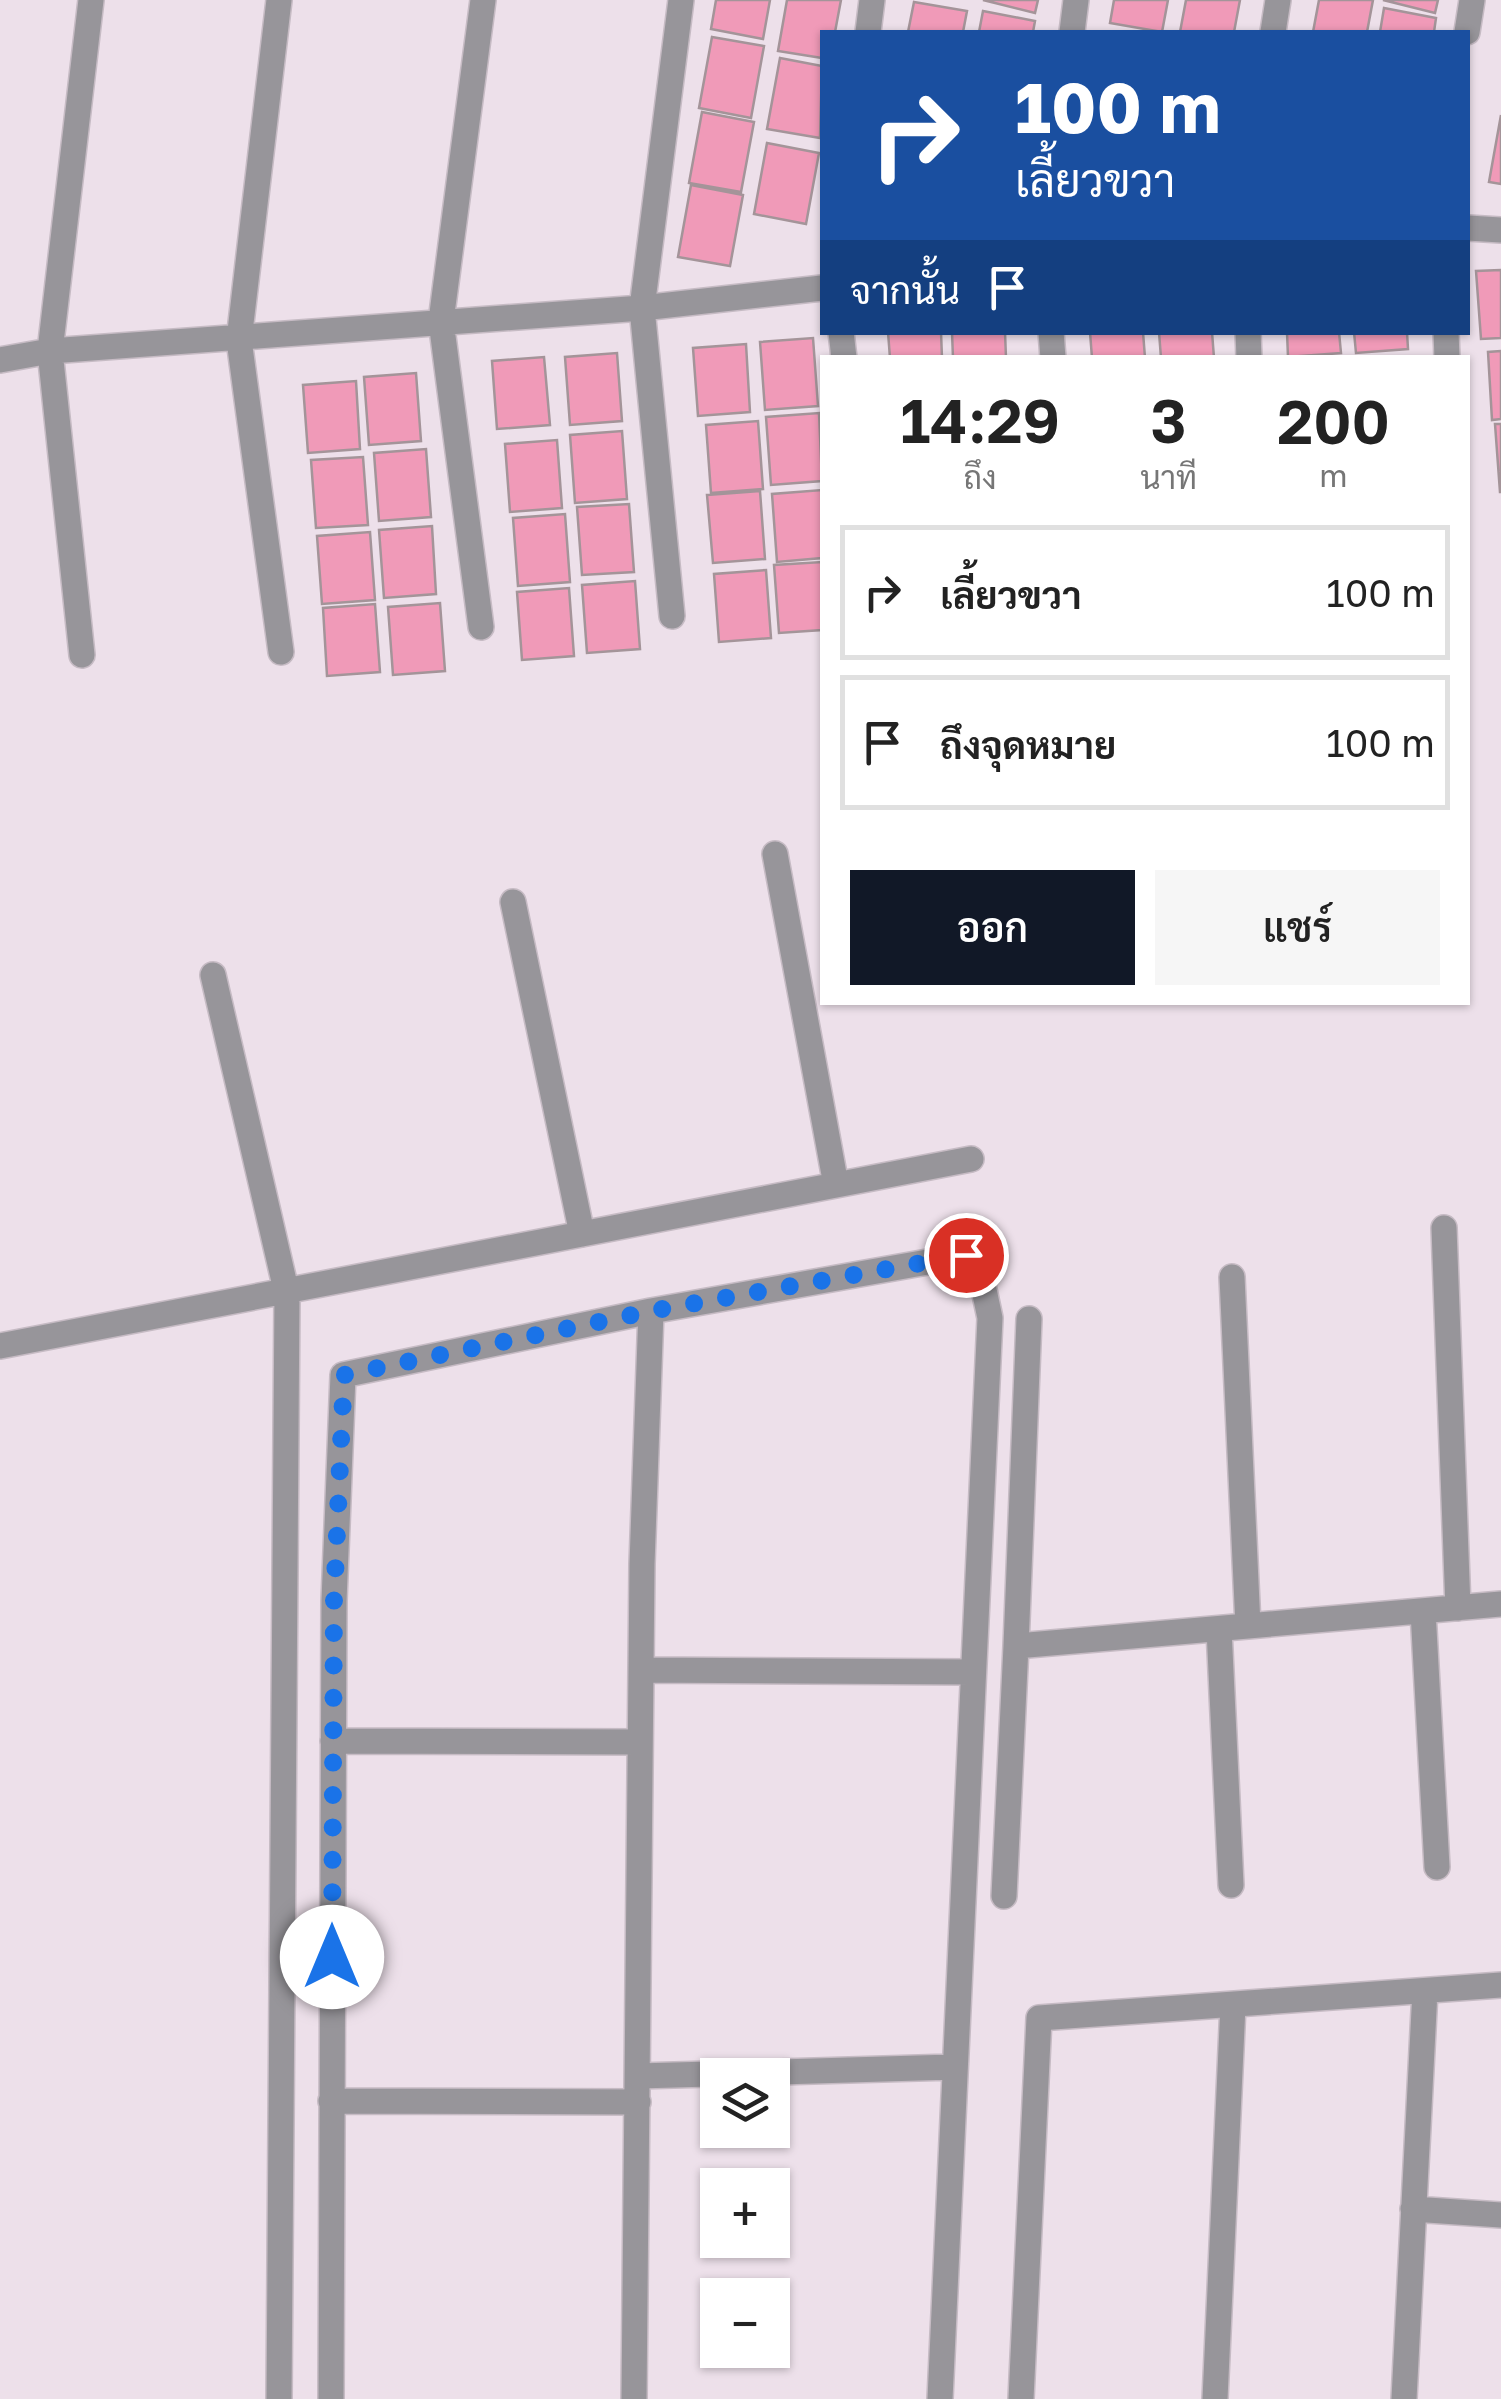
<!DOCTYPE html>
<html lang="th">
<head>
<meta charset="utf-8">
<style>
	body { margin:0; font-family:"Golos Text",Sarabun,sans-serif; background:#f6f6f6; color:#222; height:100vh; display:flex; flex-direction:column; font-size:38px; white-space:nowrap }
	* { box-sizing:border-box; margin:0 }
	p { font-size:32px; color:#767676 }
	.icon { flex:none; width:55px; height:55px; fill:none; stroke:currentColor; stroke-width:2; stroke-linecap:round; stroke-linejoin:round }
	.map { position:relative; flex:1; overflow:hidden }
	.details { position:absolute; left:820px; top:355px; width:650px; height:650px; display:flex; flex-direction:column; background:#fff; border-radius:0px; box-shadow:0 2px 8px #0004 }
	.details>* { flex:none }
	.guide { position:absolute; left:820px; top:30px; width:650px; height:305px; border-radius:0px; box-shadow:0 2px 8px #0004; background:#1a4fa0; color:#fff; overflow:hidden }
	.fabs { position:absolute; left:700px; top:2058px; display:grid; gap:20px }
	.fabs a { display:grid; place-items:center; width:90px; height:90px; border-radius:0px; background:#fff; box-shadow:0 2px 8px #0004; font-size:50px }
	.pin { position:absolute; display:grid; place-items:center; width:85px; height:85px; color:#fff; margin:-42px; border:5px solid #fff; border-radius:50%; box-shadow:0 2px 10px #0007 }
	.me { position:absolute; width:110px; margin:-55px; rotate:0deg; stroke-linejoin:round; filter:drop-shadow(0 0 8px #0008) }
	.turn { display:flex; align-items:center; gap:35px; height:210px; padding:0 30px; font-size:45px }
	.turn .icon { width:130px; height:130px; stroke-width:2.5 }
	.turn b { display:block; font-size:70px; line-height:85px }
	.then { display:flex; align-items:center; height:95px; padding:0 30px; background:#0003; gap:20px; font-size:38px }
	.eta { display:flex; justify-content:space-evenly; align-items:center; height:170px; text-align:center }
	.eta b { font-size:60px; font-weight:600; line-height:70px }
	.primary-button { display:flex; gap:20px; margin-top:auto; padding:20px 30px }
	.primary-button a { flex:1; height:115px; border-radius:0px; background:#111827; color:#fff; font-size:40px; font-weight:600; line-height:115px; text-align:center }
	.primary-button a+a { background:#f6f6f6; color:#222 }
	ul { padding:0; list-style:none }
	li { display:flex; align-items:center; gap:30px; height:135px; margin:0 20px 15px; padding:0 10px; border:5px solid #e0e0e0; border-radius:0px }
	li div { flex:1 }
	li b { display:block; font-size:38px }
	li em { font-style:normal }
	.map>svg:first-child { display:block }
</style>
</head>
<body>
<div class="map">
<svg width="1501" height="2399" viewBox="0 0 1501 2399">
	<rect width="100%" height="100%" fill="#ede0ea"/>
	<path fill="#f09ab8" stroke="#a49499" stroke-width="2.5" d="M716,0H770L763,39L711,29Z
		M787,0H841L835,32H822V58L778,51Z
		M983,0H1038L1035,13Z
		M1114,0H1168L1162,32L1110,23Z
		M1186,0H1240L1234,32H1180Z
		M1319,0H1373L1367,32H1313Z
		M1383,0H1438L1435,13Z
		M914,2L967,11L963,32H908Z
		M1384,8L1436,18L1434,32H1380Z
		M983,11L1035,21L1033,32H979Z
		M712,37L764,46L751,118L699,108Z
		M780,58L822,66L820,138L767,129Z
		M702,112L754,122L741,192L689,183Z
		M1501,115V184L1489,182Z
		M767,143L819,153L806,224L754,214Z
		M691,185L743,195L730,266L678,257Z
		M1501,270V338L1481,339L1476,271Z
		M888,332H941L942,358H890Z
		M952,332H1005L1006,358H953Z
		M1090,332H1143L1145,358H1092Z
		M1159,332H1212L1214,358H1161Z
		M1287,332H1339L1341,353L1288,357Z
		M1354,332H1407L1408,349L1356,353Z
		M813,338L818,406L765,410L760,342Z
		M746,344L750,412L698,416L693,348Z
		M1501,351V419L1492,420L1488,352Z
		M617,353L622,421L570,425L565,357Z
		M544,357L550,425L497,429L492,361Z
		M416,373L421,441L369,445L364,377Z
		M356,381L360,449L308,453L303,385Z
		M819,413L822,481L771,485L766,417Z
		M758,421L763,489L711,493L706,425Z
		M1495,424H1501V492H1500Z
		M622,431L627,499L575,503L570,435Z
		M557,440L562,508L510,512L505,444Z
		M426,449L431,517L379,521L374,453Z
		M363,457L368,525L316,528L311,460Z
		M822,490V558L777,562L772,494Z
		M760,491L765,559L713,563L707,495Z
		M629,504L634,572L582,575L577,507Z
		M565,514L570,582L518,586L513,518Z
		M432,526L436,594L384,598L379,530Z
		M370,532L375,600L322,604L317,536Z
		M822,562V630L779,633L774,565Z
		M766,570L771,638L719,642L714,574Z
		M635,581L640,649L587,653L582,585Z
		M569,588L574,656L522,660L517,592Z
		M440,603L445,671L393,675L388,607Z
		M375,604L380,672L327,676L323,608Z"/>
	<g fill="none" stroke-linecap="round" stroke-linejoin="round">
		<defs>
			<path id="minor" d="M279,0L239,340L281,652
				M868,32L872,0
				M1072,32L1076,0
				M1273,32L1278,0
				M1467,32L1472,0
				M1468,228L1501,230
				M841,332L844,358
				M1051,332L1053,358
				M1248,332L1249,358
				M1446,332L1447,358
				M0,360L50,351L642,308L822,288
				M672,616L642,308L681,0
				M481,627L441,321L483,0
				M82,655L50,351L91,0
				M775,854L836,1185
				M513,902L582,1234
				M213,975L287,1294L279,2399
				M1444,1228L1458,1608
				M1232,1277L1248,1626
				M1029,1319L1016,1646L1501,1604
				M0,1346L971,1159
				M1423,1611L1437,1867
				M1219,1629L1231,1885
				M641,1670L972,1672
				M333,1741L640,1742
				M1004,1896L1016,1646
				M638,2076L953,2067
				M331,2101L638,2102
				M1413,2209L1501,2215
				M331,2399L334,1601L343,1375L651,1311
				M634,2399L642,1564L651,1311L967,1255L983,1285L990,1318L940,2399
				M1021,2399L1039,2018L1501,1985
				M1215,2399L1233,2005
				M1404,2399L1425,1991"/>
		</defs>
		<use href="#minor" stroke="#c6bbc4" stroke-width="28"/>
		<use href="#minor" stroke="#97959a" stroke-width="25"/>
	</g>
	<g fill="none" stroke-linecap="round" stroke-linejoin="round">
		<path stroke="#1a73e8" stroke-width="18" stroke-dasharray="0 32.4" d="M332,1957L334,1600L344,1375L651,1311L966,1255"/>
	</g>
</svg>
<div class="fabs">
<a><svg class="icon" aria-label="layers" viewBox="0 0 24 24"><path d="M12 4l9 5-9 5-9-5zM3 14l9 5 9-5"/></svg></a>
<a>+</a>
<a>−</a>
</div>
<div class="pin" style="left:966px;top:1255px;background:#d93025"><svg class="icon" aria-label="arrive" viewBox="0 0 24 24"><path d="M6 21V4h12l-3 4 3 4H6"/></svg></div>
<svg class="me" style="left:332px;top:1957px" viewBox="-20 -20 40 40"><circle r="19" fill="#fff"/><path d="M0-13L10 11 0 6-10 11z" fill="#1a73e8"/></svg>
<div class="guide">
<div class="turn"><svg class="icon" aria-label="right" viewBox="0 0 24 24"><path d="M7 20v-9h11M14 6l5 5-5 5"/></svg><div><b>100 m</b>เลี้ยวขวา</div></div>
<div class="then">จากนั้น<svg class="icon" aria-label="arrive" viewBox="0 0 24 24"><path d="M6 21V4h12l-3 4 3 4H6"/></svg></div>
</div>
<section class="details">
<div class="eta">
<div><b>14:29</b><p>ถึง</p></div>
<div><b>3</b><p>นาที</p></div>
<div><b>200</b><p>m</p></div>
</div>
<ul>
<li><svg class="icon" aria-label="right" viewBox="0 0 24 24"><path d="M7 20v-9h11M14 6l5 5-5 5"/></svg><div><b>เลี้ยวขวา</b></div><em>100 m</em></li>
<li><svg class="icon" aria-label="arrive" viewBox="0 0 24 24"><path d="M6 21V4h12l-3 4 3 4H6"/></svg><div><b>ถึงจุดหมาย</b></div><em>100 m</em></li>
</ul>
<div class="primary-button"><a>ออก</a><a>แชร์</a></div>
</section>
</div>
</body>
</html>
